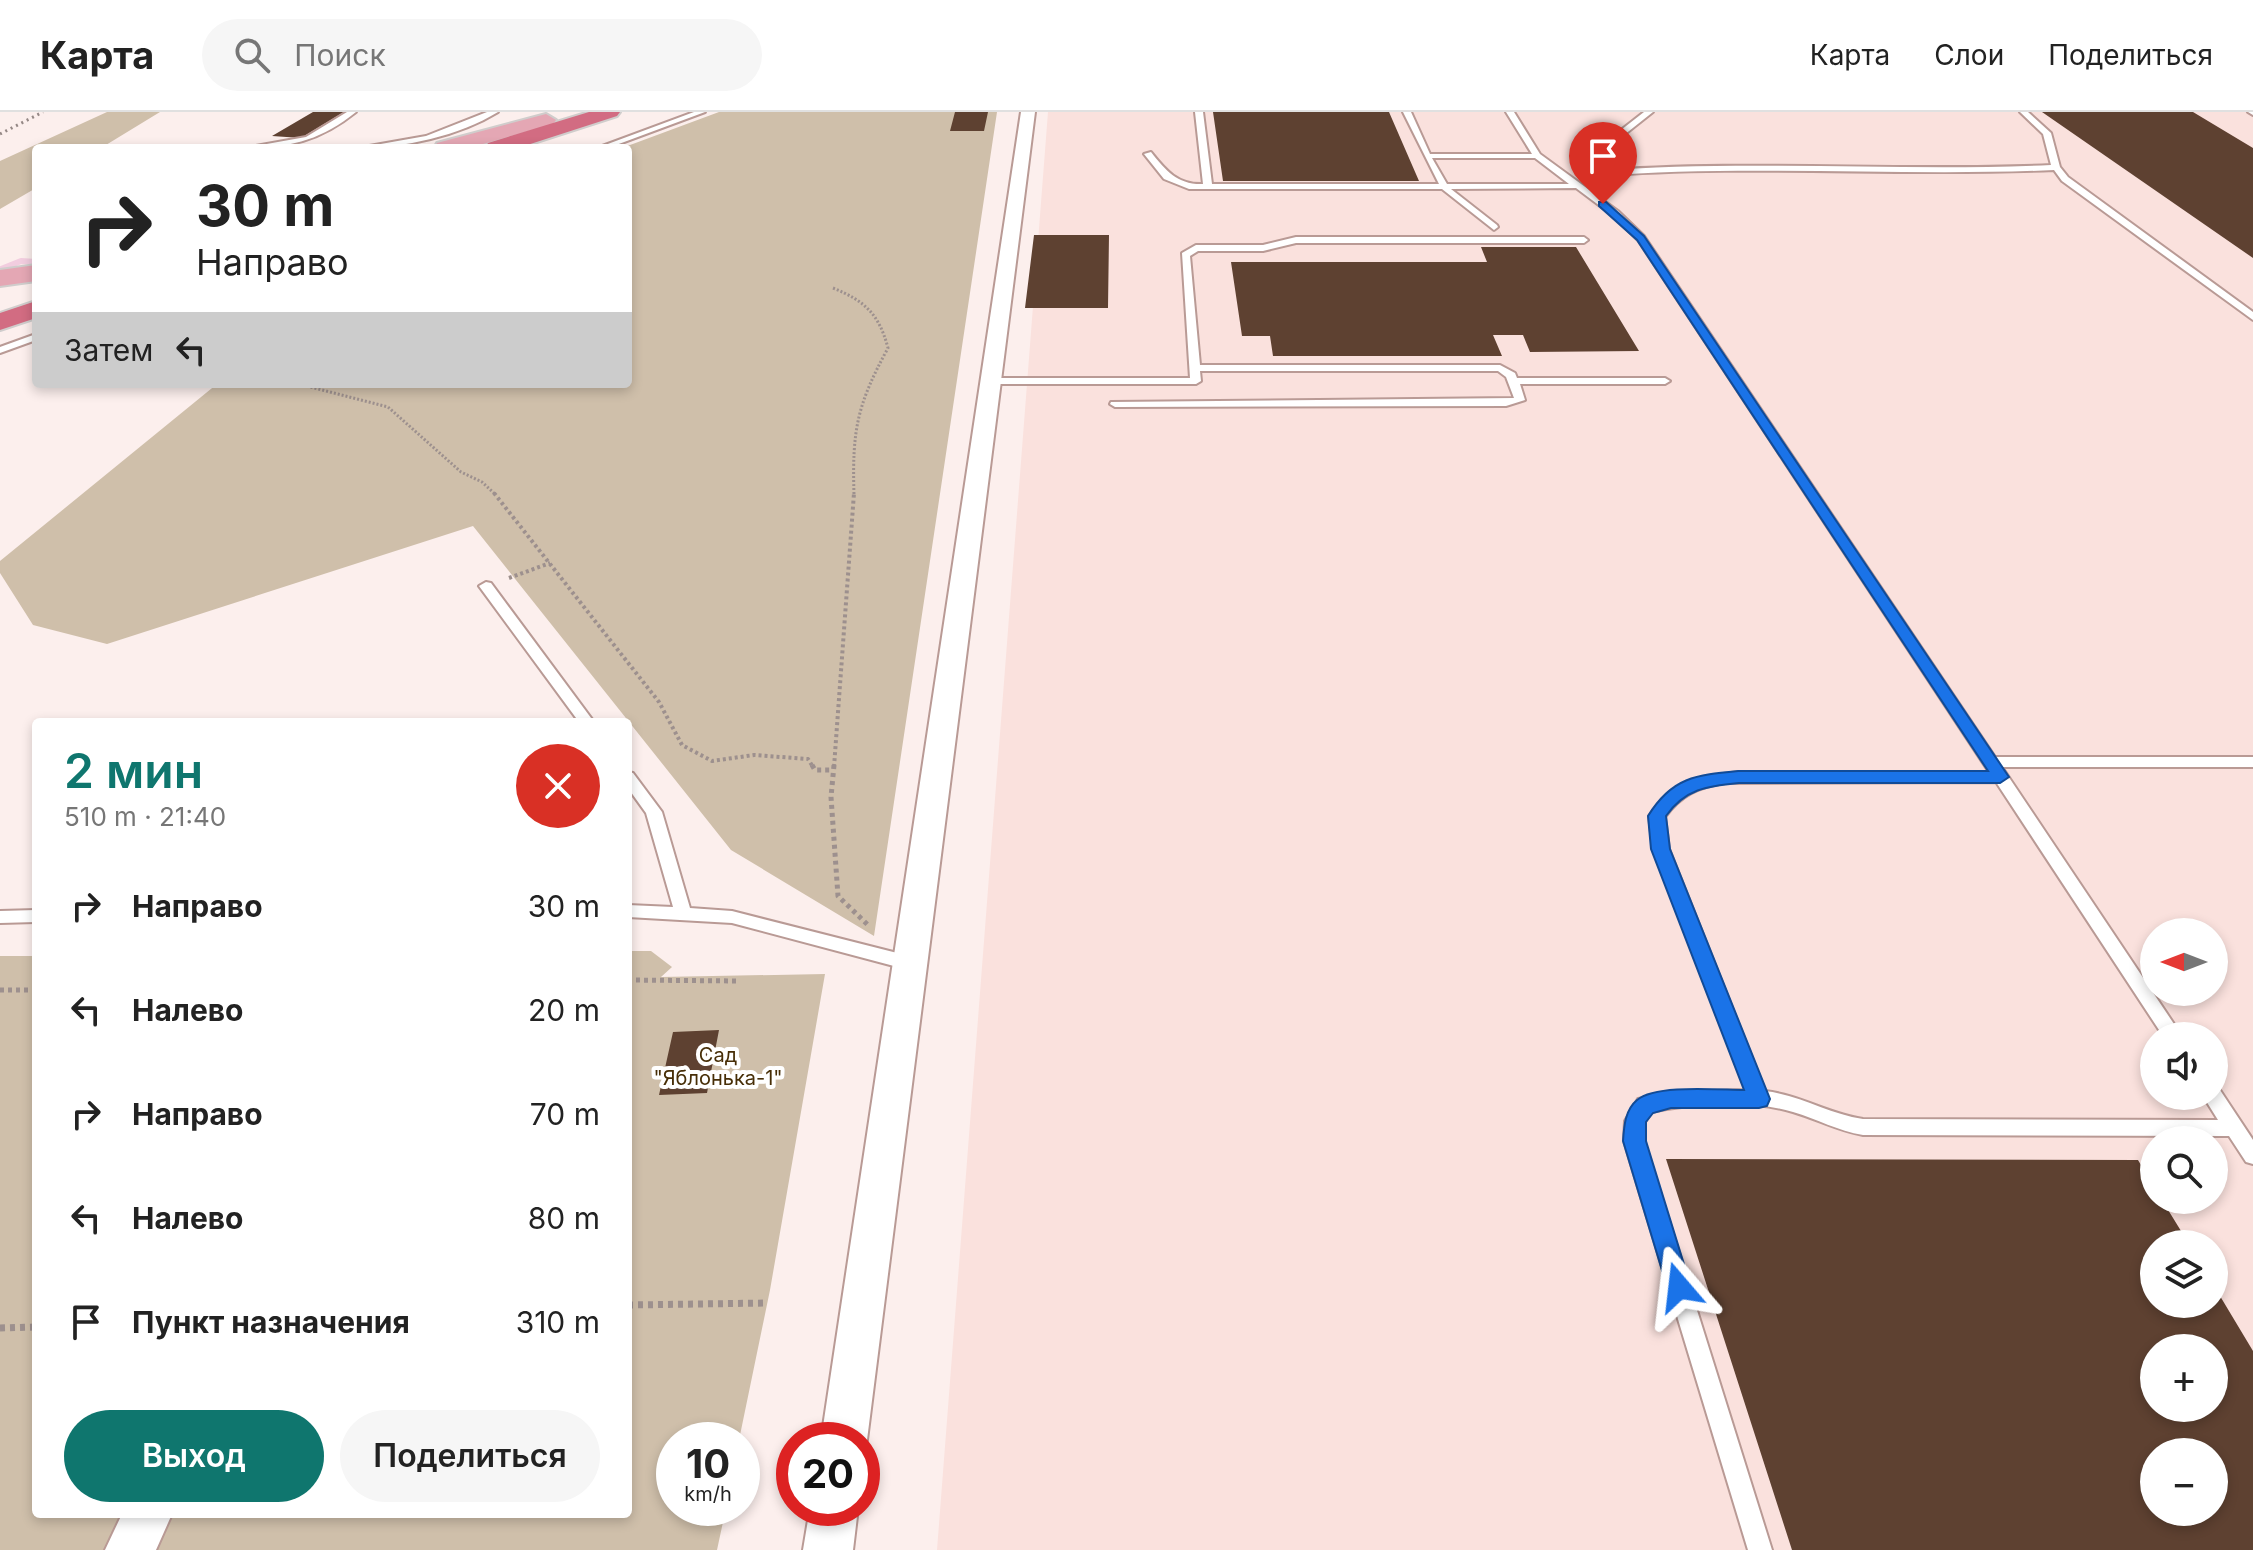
<!DOCTYPE html>
<html lang="ru">
<head>
<meta charset="utf-8">
<style>
	body { margin:0; font-family:Inter,sans-serif; background:#f6f6f6; color:#222; height:100vh; display:flex; flex-direction:column; font-size:30px; white-space:nowrap }
	* { box-sizing:border-box; margin:0 }
	p { font-size:26px; color:#767676 }
	.icon { flex:none; width:44px; height:44px; fill:none; stroke:currentColor; stroke-width:2; stroke-linecap:round; stroke-linejoin:round }
	.map { position:relative; flex:1; overflow:hidden }
	.panel { position:absolute; left:32px; top:606px; width:600px; height:800px; display:flex; flex-direction:column; background:#fff; border-radius:8px; box-shadow:0 4px 12px #0003 }
	.panel>* { flex:none }
	.hud { position:absolute; left:32px; top:32px; width:600px; height:244px; border-radius:8px; box-shadow:0 4px 12px #0003; background:#fff; color:#222; overflow:hidden }
	.needle { width:52px; rotate:270deg }
	.tools { position:absolute; left:2140px; top:806px; display:grid; gap:16px }
	.tools a { display:grid; place-items:center; width:88px; height:88px; border-radius:50%; background:#fff; box-shadow:0 4px 12px #0003; font-size:40px }
	.speed { position:absolute; left:656px; top:1310px; display:flex; gap:16px; font-size:40px; font-weight:700; text-align:center }
	.speed>* { display:grid; place-content:center; width:104px; height:104px; border-radius:50%; background:#fff; box-shadow:0 4px 12px #0003; line-height:1 }
	.speed small { font-size:20px; font-weight:400 }
	.speed .limit { border:12px solid #d22; background:#fff; color:#111 }
	.pin { position:absolute; display:grid; place-items:center; width:68px; height:68px; color:#fff; margin:-82px -34px; border-radius:50% 50% 50% 0; rotate:-45deg; box-shadow:0 0 8px #0007 }
	.pin .icon { rotate:45deg }
	.me { position:absolute; width:88px; margin:-44px; rotate:343deg; stroke-linejoin:round; filter:drop-shadow(0 0 6px #0008) }
	.turn { display:flex; align-items:center; gap:28px; height:168px; padding:0 32px; font-size:36px }
	.turn .icon { width:104px; height:104px; stroke-width:2.5 }
	.turn b { display:block; font-size:56px; line-height:68px }
	.then { display:flex; align-items:center; height:76px; padding:0 32px; background:#0003; gap:16px; font-size:30px }
	.round { display:grid; place-items:center; flex:none; width:84px; height:84px; border-radius:42px; background:#f6f6f6 }
	.headline { display:flex; align-items:center; justify-content:space-between; height:136px; padding:0 32px }
	h1 { font-size:48px; font-weight:600; line-height:60px; color:#0f766e }
	.button { display:flex; gap:16px; margin-top:auto; padding:16px 32px }
	.button a { flex:1; height:92px; border-radius:48px; background:#0f766e; color:#fff; font-size:32px; font-weight:600; line-height:92px; text-align:center }
	.button a+a { background:#f6f6f6; color:#222 }
	ul { padding:0; list-style:none }
	li { display:flex; align-items:center; gap:24px; height:104px; padding:0 32px }
	li div { flex:1 }
	li b { display:block; font-size:30px }
	li em { font-style:normal }
	header { display:flex; align-items:center; gap:48px; box-sizing:border-box; height:112px; padding:0 40px; background:#fff; border-bottom:2px solid #e0e0e0 }
	header strong { font-size:38px }
	nav { display:flex; gap:44px; margin-inline-start:auto; font-size:28px }
	.search { width:560px; height:72px; background:#f6f6f6; display:flex; align-items:center; gap:20px; box-sizing:border-box; padding:0 28px; border-radius:44px; color:#767676; font-size:30px }
	.map>svg:first-child { display:block }
</style>
</head>
<body>
<header>
<strong>Карта</strong>
<div class="search"><svg class="icon" aria-label="search" viewBox="0 0 24 24"><circle cx="10" cy="10" r="6"/><path d="M15 15l6 6"/></svg>Поиск</div>
<nav><a>Карта</a><a>Слои</a><a>Поделиться</a></nav>
</header>
<div class="map">
<svg width="2253" height="1438" viewBox="0 0 2253 1438">
	<rect width="100%" height="100%" fill="#fcefed"/>
	<path fill="#fae1dd" fill-rule="evenodd" d="M1048,0H2253V1438H937ZM2154,820H2214V880H2154ZM2154,924H2214V984H2154ZM2154,1028H2214V1088H2154ZM2154,1132H2214V1192H2154ZM2154,1236H2214V1296H2154ZM2154,1340H2214V1400H2154Z"/>
	<path fill="#cfbfaa" d="M107,0H160L101,36H36V76L0,97V49Z
		M719,0H997L874,824L731,738L473,414L107,532L33,513L0,461V449L217,272H628V36H622Z
		M628,839H651L672,855L661,865L825,862L770,1178L739,1328H674V1396H726L717,1438H0V844H36V1402H628Z"/>
	<g fill="none" stroke-linecap="round" stroke-linejoin="round">
		<path stroke="#f2cddf" stroke-width="6" d="M1,157L21,149L36,150"/>
	</g>
	<path fill="#5e4131" fill-rule="evenodd" d="M313,0H344L301,26L272,24Z
		M955,0H988L984,19H950Z
		M1213,0H1389L1419,69H1223Z
		M2042,0H2193L2253,36V146Z
		M1034,123H1109L1108,196H1025Z
		M1481,135H1576L1639,239L1530,240L1523,223H1493L1502,244H1273L1270,224H1242L1231,150H1487Z
		M719,918L707,981L659,983L673,920Z
		M1666,1047L2138,1048L2154,1075V1088H2162L2189,1132H2154V1192H2214V1174L2253,1239V1438H1792ZM2154,1236H2214V1296H2154ZM2154,1340H2214V1400H2154Z"/>
	<g fill="none" stroke-linecap="round" stroke-linejoin="round">
		<defs>
			<path id="lane" d="M347,0H356C320,29 289,36 244,36L306,25Z
				M487,0H498C459,24 404,36 358,36L426,24Z
				M694,0H705L608,36H597Z
				M1195,0H1203L1212,72H1439L1403,0H1411L1430,42H1532L1506,0H1514L1540,42L1618,99L1644,124L1995,645H2253V655H2002L2182,924H2163L1996,670L1725,671C1698,675 1681,683 1665,705L1669,737L1765,979C1800,983 1829,1002 1863,1007L2218,1008L2203,984H2214V977L2220,978L2253,1028V1052L2246,1050L2229,1024L1863,1023C1838,1019 1817,1007 1793,1000C1750,987 1695,991 1651,1000L1645,1010L1644,1029L1772,1438H1748L1624,1029L1625,1009L1638,987L1678,980L1746,978L1653,737L1649,704C1672,670 1700,664 1739,660H1989L1638,128L1612,103L1576,76L1451,77L1497,113L1498,115L1494,118L1442,77H1189L1164,67L1144,42L1151,40C1166,59 1178,73 1203,72ZM1432,46H1535L1569,72H1447Z
				M1644,0H1653L1595,46L1593,51L1596,59C1748,47 1900,60 2051,53L2043,22L2020,0H2028L2051,21L2060,55L2068,65L2253,200V208L2062,69L2054,58C1902,65 1750,52 1598,64L1600,71L1593,73L1585,51L1589,43Z
				M2248,0H2253V3Z
				M1296,125H1584L1588,128L1584,131H1296L1263,139H1198L1190,144L1200,253H1500L1515,261L1517,266H1665L1670,269L1665,272H1520L1525,288L1506,294L1115,295L1110,292L1111,290L1514,286L1506,265L1498,259H1200L1201,269L1196,272H990L985,269L990,266H1190L1182,141L1196,133H1263Z
				M36,222V228L0,241V235Z
				M486,470L491,471L594,610H579L479,474Z
				M628,660L633,661L662,700L690,796L732,799L909,844L915,846L918,851L915,856L909,858L732,811L628,805V793L673,795L646,701L628,676Z
				M36,798V810L0,811V799Z"/>
			<path id="street" d="M1021,0H1035L867,1328L862,1341V1328H821Z
				M810,1396H858L853,1438H803Z
				M122,1402H172L156,1438H105Z"/>
			<path id="primary" d="M546,2L556,8L553,12L469,36H434L437,31Z
				M36,153V169L0,174V158Z"/>
			<path id="highway" d="M589,0H620L617,4L518,36H485L488,31Z
				M36,189V206L0,218V201Z"/>
		</defs>
		<use href="#lane" stroke="#b99a95" stroke-width="4"/>
		<use href="#street" stroke="#b99a95" stroke-width="4"/>
		<use href="#primary" stroke="#d0cdcc" stroke-width="4"/>
		<use href="#highway" stroke="#d0cdcc" stroke-width="4"/>
		<path stroke="#9d908e" stroke-width="3" stroke-dasharray="2 2" stroke-linecap="butt" d="M833,176C865,189 879,202 888,236C857,293 852,318 854,383
			M299,272L388,295L461,360L482,370L496,383"/>
		<path stroke="#9d908e" stroke-width="4" stroke-dasharray="3 3" stroke-linecap="butt" d="M494,381L659,590L682,633L712,649L754,643L808,647L813,655
			M509,466L550,451
			M834,655L854,381"/>
		<path stroke="#9d908e" stroke-width="5" stroke-dasharray="4 4" stroke-linecap="butt" d="M812,653L815,658H833
			M834,653L831,685L838,784L870,815
			M628,868L738,869
			M0,878H36"/>
		<path stroke="#9d908e" stroke-width="7" stroke-dasharray="5 5" stroke-linecap="butt" d="M628,1193L767,1191
			M0,1216L36,1215"/>
		<use href="#lane" fill="#fff" fill-rule="evenodd"/>
		<use href="#street" fill="#fff" fill-rule="evenodd"/>
		<use href="#primary" fill="#e4a7b4" fill-rule="evenodd"/>
		<use href="#highway" fill="#d26c82" fill-rule="evenodd"/>
		<path stroke="#958886" stroke-width="3" stroke-dasharray="2 4" stroke-linecap="butt" d="M0,22L43,0"/>
	</g>
	<path fill="#1a73e8" stroke="#114b97" stroke-width="2" d="M1599,90H1606L1644,124L2009,665L2000,671H1739C1707,674 1685,677 1666,704L1670,737L1770,987L1767,994L1759,996H1671L1653,1001L1646,1010V1029L1691,1175L1688,1183L1679,1186L1671,1183L1667,1175L1623,1029C1624,1014 1625,998 1637,988C1656,972 1720,978 1744,978L1651,737L1648,704C1672,665 1696,663 1739,659H1988L1637,128L1599,94Z"/>
	<g text-anchor="middle" stroke-width="8" stroke-linejoin="round" paint-order="stroke">
		<g font-size="20" fill="#472e07" stroke="#fff">
			<text x="718" y="950">Сад<tspan x="718" dy="23">"Яблонька-1"</tspan></text>
		</g>
	</g>
</svg>
<div class="tools">
<a><svg class="needle" viewBox="-14 -14 28 28"><path d="M0-13l5 13h-10z" fill="#e53935"/><path d="M0 13l5-13h-10z" fill="#767676"/></svg></a>
<a><svg class="icon" aria-label="sound" viewBox="0 0 24 24"><path d="M4 9h4l5-4v14l-5-4H4zM17 9q2 3 0 6"/></svg></a>
<a><svg class="icon" aria-label="search" viewBox="0 0 24 24"><circle cx="10" cy="10" r="6"/><path d="M15 15l6 6"/></svg></a>
<a><svg class="icon" aria-label="layers" viewBox="0 0 24 24"><path d="M12 4l9 5-9 5-9-5zM3 14l9 5 9-5"/></svg></a>
<a>+</a>
<a>−</a>
</div>
<div class="speed"><div>10<small>km/h</small></div><div class="limit">20</div></div>
<div class="pin" style="left:1603px;top:92px;background:#d93025"><svg class="icon" aria-label="arrive" viewBox="0 0 24 24"><path d="M6 21V4h12l-3 4 3 4H6"/></svg></div>
<svg class="me" style="left:1679px;top:1175px" viewBox="-20 -20 40 40"><path d="M0-17L14 15 0 8-14 15z" fill="#1a73e8" stroke="#fff" stroke-width="4"/></svg>
<div class="hud">
<div class="turn"><svg class="icon" aria-label="right" viewBox="0 0 24 24"><path d="M7 20v-9h11M14 6l5 5-5 5"/></svg><div><b>30 m</b>Направо</div></div>
<div class="then">Затем<svg class="icon" aria-label="left" viewBox="0 0 24 24"><path d="M17 20v-9H6M10 6l-5 5 5 5"/></svg></div>
</div>
<section class="panel">
<div class="headline"><div><h1>2 мин</h1><p>510 m · 21:40</p></div><a class="round" style="background:#d93025;color:#fff"><svg class="icon" aria-label="close" viewBox="0 0 24 24"><path d="M6 6l12 12M18 6L6 18"/></svg></a></div>
<ul>
<li><svg class="icon" aria-label="right" viewBox="0 0 24 24"><path d="M7 20v-9h11M14 6l5 5-5 5"/></svg><div><b>Направо</b></div><em>30 m</em></li>
<li><svg class="icon" aria-label="left" viewBox="0 0 24 24"><path d="M17 20v-9H6M10 6l-5 5 5 5"/></svg><div><b>Налево</b></div><em>20 m</em></li>
<li><svg class="icon" aria-label="right" viewBox="0 0 24 24"><path d="M7 20v-9h11M14 6l5 5-5 5"/></svg><div><b>Направо</b></div><em>70 m</em></li>
<li><svg class="icon" aria-label="left" viewBox="0 0 24 24"><path d="M17 20v-9H6M10 6l-5 5 5 5"/></svg><div><b>Налево</b></div><em>80 m</em></li>
<li><svg class="icon" aria-label="arrive" viewBox="0 0 24 24"><path d="M6 21V4h12l-3 4 3 4H6"/></svg><div><b>Пункт назначения</b></div><em>310 m</em></li>
</ul>
<div class="button"><a>Выход</a><a>Поделиться</a></div>
</section>
</div>
</body>
</html>
